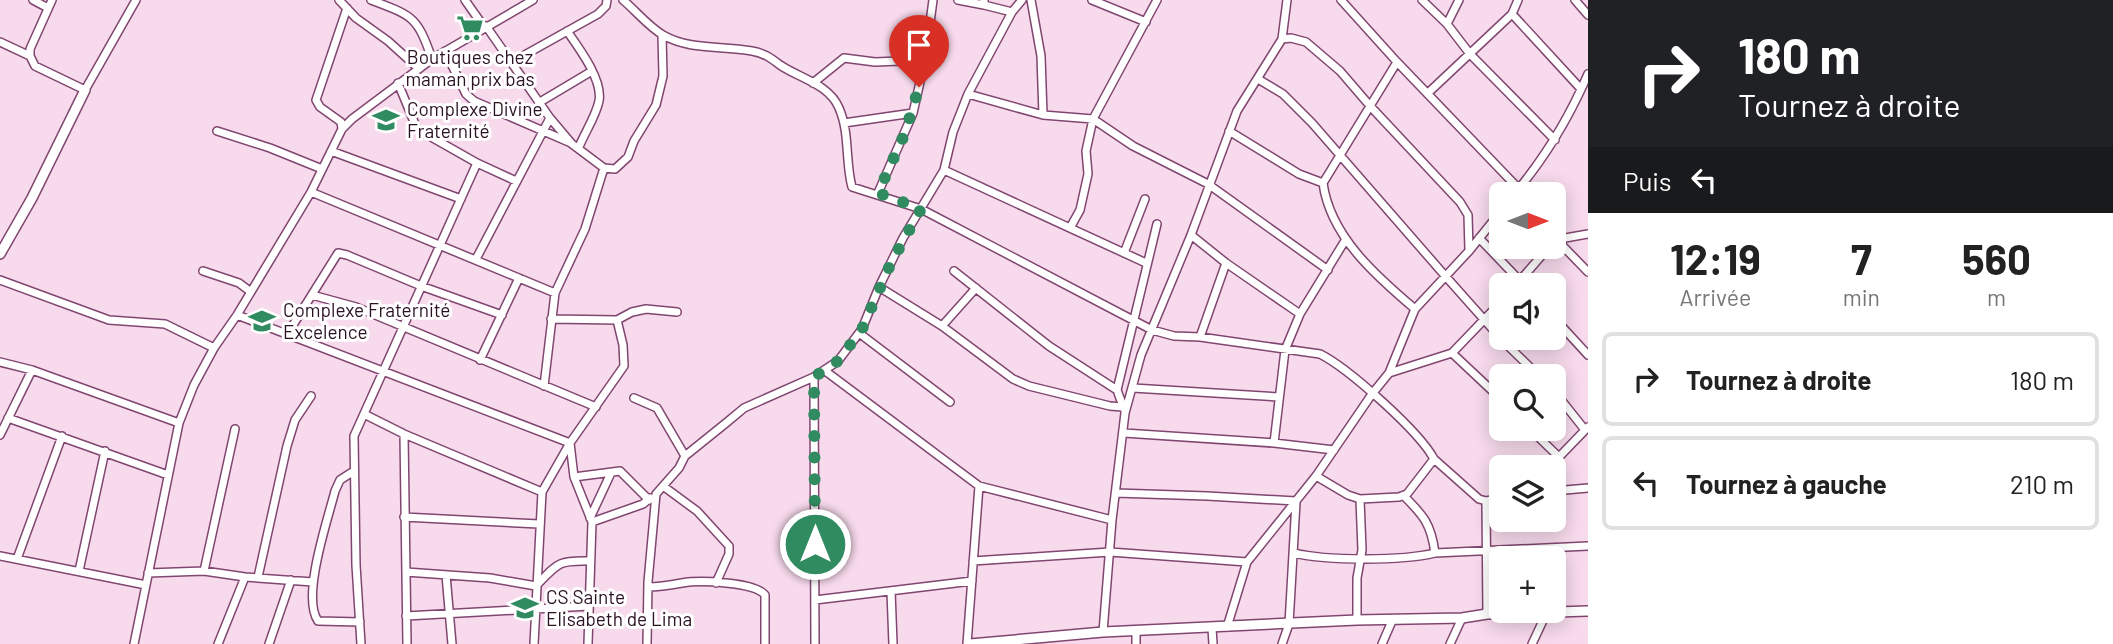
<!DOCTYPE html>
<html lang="fr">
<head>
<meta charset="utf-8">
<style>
	body { margin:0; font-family:Barlow,sans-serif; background:#f2f2f2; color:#222; height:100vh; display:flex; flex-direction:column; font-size:26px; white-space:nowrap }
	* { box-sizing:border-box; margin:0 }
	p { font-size:23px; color:#767676 }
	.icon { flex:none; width:38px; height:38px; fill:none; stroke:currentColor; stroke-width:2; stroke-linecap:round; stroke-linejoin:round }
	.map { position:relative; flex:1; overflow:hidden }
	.panel { display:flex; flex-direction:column; background:#fff; width:525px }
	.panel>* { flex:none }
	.banner { background:#202124; color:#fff; overflow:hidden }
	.needle { width:46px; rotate:90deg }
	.tools { position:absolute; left:1489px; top:182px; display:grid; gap:14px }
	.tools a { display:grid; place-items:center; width:77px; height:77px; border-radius:10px; background:#fff; box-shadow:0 4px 18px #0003; font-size:35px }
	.pin { position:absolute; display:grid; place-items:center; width:60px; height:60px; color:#fff; margin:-72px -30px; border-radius:50% 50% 50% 0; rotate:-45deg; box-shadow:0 0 7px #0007 }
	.pin .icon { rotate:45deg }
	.me { position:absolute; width:77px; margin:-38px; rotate:0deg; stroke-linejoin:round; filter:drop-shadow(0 0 5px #0008) }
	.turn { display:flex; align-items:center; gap:24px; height:147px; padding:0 35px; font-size:32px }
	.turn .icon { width:91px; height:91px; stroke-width:2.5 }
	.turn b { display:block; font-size:49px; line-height:60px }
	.then { display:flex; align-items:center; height:66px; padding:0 35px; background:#0003; gap:14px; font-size:26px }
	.eta { display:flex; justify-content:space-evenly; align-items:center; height:119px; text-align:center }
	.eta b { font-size:42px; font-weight:700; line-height:49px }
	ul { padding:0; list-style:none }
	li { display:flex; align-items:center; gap:21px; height:94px; margin:0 14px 10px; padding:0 21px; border:4px solid #e0e0e0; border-radius:10px }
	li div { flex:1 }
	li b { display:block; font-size:26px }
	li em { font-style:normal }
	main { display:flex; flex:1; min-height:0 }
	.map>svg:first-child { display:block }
</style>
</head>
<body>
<main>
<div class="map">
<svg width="1588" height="644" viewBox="0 0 1588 644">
	<rect width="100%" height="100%" fill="#f7daec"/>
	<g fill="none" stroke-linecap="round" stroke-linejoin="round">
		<defs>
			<path id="minor" d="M33,0L48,8
				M52,0L30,49V56L35,66L85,90L136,0
				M339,0L356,18L388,41L419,69
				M371,0C413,16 417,16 432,59
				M465,0L484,27
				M623,0C636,11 649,27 663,35C691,51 722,45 752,51C764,53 771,58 780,65C799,78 829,84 839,108C850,133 845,161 852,187L921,209L1152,330L1174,336L1200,337L1320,354C1348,368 1419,431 1434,459L1407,494L1399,497L1360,499L1348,495L1316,476
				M958,0L984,5
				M984,0V5L1012,12
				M1031,0L1041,56L1043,115
				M1092,0L1146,22
				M1341,0L1397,62L1519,189L1518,194
				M1422,0L1447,24L1470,54L1555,140
				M1575,0L1588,15
				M1512,14L1581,89
				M1447,24L1459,0
				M486,26L550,118L572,144L604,168L615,169L628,157L634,141L656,105L663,76L662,35
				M567,31C579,48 603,80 599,101C596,116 585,132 579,147
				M1282,39L1291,38L1306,42L1340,71L1371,107L1460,202L1468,215L1469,250
				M0,42L30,56
				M445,51L466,94L474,101L571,143
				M512,62L598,14L606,6L607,0
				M1397,62L1323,183C1330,236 1376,276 1415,309
				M1258,79L1283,94L1312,123L1440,270L1504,342L1539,376
				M398,83L417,129L477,163L516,181
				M813,83L844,58L875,62L925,60
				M1428,93L1512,14L1518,0
				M968,94L1043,115L1093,119L1133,146L1208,184L1328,270
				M540,102L592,71
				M844,123L913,113
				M342,129L341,122L320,107L316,100L347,8
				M217,131L270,148L322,169
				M1229,131L1299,174L1323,183
				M331,151L461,199
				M944,170L1146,263
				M311,192L555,293
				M1516,192C1547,155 1569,118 1588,74
				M878,193L913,113L925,60L933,0
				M1070,228L1080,210L1088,174L1086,151L1093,119L1157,0
				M1191,235L1226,263L1300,314
				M1554,237L1588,272
				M1479,238L1524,285
				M1554,240L1588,234
				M1124,253L1145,199
				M476,259L550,118
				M203,271L239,283L251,292
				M954,271L1049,346L1117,390
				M0,280L109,320L165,324L214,348
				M1516,285L1549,247
				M879,287L942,326L1013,379L1029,386L1110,406L1123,407
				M312,295L356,307L596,407
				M237,315L570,443
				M1554,318L1588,355
				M551,319L617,320L632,312L646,309L677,312
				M942,326L976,288
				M288,333L338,253L347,255L421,286L502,315
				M859,333L950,402
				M1200,337L1226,263
				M1452,353L1502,400
				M480,360L519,278
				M0,362L32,370L179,423
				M824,370L979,486L1112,520
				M1389,373L1452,353L1502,301
				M814,377L815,644
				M544,386L555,293L585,229L604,168
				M1133,388L1279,397
				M1554,391L1585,430
				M634,398L657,408L685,456
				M1124,409L1117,390L1157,224
				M364,414L404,434L542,492
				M8,418L168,475
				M1530,429L1559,457
				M1124,433L1274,443L1334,450
				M404,434L407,644
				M0,435L32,370
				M570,443L574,477L592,522L588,644
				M1274,443L1285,350L1300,314L1346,239
				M1434,459L1479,499L1486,501L1502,498
				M1552,467L1559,457L1588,427
				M354,471L340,480L335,491C328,519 301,597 318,621L360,622
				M574,477L620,471L649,500
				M663,486L697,511L729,546V554L716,583
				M1554,491L1588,488
				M1116,493L1207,496L1296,501
				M1404,496C1424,516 1431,524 1435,553
				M1486,501L1487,614
				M404,517L539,524
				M590,518L611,473
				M592,522L643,504L650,498
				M1294,553C1327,561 1402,561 1435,553L1588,546
				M0,556L146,585
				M17,559L62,436
				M973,561L1110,552L1247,562
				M79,571L105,451
				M204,571L235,429
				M406,572L490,578L536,586C558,563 558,560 590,561
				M148,573L204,571L245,577L313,582
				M446,575L452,644
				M258,577L287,446L295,420L311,396
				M648,587C660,587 671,585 682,583C699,580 755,582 765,595V644
				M891,591L893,644
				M815,600L972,581
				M406,616L589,606
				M1357,620V578L1362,550L1360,499
				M1227,627L1247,562L1316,476L1372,394L1389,373L1415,309L1469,251L1502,210
				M1212,628L1213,644
				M1136,631V644
				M1103,632L1112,520L1125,413L1141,355L1191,235L1237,111L1282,39L1287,0
				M134,644L179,423L194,385L214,348L237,315L311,192L342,129L352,119L432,59L533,0
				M218,644L245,577
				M269,644L291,580
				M361,644L356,565L354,436L477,163
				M534,644L542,492L570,443L624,366L623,345L617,320
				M647,644L648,582L656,494L679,468L685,456L726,423L744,408L814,377L838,361L862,329L879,287L903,238L944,170L953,132L968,94L1012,12L1022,0
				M967,644L979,486
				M1282,644L1289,624L1296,502
				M1382,644L1392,621
				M1450,644L1462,618
				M1532,644L1547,612"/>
			<path id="tertiary" d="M0,254L32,198L85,90
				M970,644L1103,632L1357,620L1462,618L1487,614L1588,611"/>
		</defs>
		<use href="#minor" stroke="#81466f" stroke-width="10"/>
		<use href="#tertiary" stroke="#81466f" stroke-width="12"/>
		<use href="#minor" stroke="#fff" stroke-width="7"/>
		<use href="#tertiary" stroke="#fff" stroke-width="9"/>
	</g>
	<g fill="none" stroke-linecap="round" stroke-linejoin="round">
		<path stroke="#308b61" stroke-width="12" stroke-dasharray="0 21.6" d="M815,544L814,377L838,361L862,329L891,263L921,209L878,193L905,133L919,87"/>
	</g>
	<defs>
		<symbol id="supermarket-bare" viewBox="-9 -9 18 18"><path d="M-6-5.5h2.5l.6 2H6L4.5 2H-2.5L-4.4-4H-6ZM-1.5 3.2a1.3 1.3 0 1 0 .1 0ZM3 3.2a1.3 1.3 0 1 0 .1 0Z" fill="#308b61" stroke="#fff" stroke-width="2.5" paint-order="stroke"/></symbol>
		<symbol id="school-bare" viewBox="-9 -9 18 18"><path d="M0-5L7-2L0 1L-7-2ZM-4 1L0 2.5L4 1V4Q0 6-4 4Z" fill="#308b61" stroke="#fff" stroke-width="2.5" paint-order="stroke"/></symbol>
	</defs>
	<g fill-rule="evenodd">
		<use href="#supermarket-bare" x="451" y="9" width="38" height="38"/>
		<use href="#school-bare" x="367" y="101" width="38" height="38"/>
		<use href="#school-bare" x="243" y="302" width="38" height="38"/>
		<use href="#school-bare" x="506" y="589" width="38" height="38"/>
	</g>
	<g text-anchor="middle" stroke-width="6" stroke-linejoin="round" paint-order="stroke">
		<g font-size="19" fill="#2b1223" stroke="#fff" text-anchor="start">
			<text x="470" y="64" text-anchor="middle">Boutiques chez<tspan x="470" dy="22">maman prix bas</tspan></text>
			<text x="407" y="116">Complexe Divine<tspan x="407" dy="22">Fraternité</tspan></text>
			<text x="283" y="317">Complexe Fraternité<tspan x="283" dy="22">Excelence</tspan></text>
			<text x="546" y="604">CS Sainte<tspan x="546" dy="22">Elisabeth de Lima</tspan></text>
		</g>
	</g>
</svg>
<div class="tools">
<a><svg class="needle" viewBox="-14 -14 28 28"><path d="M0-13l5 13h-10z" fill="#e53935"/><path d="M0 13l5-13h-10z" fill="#767676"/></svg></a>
<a><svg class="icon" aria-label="sound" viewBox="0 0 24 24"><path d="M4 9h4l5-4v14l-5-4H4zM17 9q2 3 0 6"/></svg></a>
<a><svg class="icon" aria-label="search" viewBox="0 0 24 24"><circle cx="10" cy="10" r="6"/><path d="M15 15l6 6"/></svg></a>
<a><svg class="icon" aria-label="layers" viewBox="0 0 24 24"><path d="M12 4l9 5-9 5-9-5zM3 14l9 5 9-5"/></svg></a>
<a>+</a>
</div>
<div class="pin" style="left:919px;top:87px;background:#d93025"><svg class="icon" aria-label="arrive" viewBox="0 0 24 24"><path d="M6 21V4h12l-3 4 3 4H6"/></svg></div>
<svg class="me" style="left:815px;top:544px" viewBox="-20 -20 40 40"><circle r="17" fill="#308b61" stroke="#fff" stroke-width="3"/><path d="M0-11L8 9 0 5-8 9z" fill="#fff"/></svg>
</div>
<section class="panel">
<div class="banner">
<div class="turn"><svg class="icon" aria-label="right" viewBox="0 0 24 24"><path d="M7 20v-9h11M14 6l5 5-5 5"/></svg><div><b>180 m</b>Tournez à droite</div></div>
<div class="then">Puis<svg class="icon" aria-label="left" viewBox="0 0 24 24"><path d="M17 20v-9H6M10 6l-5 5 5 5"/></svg></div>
</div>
<div class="eta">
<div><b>12:19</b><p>Arrivée</p></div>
<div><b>7</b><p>min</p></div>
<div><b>560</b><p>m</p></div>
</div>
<ul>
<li><svg class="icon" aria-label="right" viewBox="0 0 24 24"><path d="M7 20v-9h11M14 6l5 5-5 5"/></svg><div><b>Tournez à droite</b></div><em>180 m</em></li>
<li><svg class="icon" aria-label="left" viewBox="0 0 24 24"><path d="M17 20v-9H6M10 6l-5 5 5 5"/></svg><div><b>Tournez à gauche</b></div><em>210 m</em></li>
</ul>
</section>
</main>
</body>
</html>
